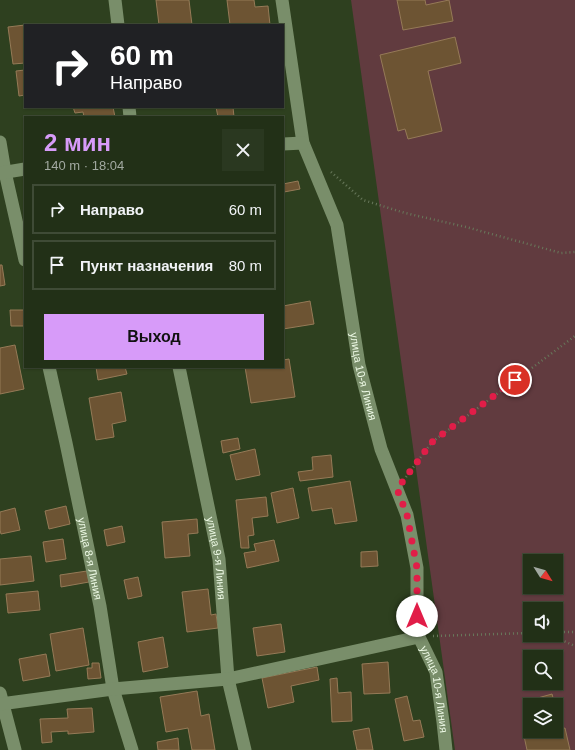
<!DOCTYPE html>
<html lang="ru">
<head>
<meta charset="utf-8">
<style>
	body { margin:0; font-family:Helvetica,sans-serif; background:#2a3820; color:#f1f3f6; height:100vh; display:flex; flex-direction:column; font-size:15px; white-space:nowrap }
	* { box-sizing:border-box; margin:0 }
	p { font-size:13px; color:#a2a9a1 }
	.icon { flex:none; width:22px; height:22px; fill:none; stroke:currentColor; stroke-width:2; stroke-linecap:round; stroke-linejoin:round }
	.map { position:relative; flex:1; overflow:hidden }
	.panel { position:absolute; left:24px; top:116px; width:260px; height:252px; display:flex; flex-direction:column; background:#223017; border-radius:0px; box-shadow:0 1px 3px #0004,0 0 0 1px #3f4b36 }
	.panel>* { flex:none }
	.hud { position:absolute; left:24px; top:24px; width:260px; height:84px; border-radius:0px; box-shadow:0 1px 3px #0004,0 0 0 1px #3f4b36; background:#202124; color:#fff; overflow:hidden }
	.needle { width:26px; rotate:127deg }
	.buttons { position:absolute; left:523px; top:554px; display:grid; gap:8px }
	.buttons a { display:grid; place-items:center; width:40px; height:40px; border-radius:0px; background:#223017; box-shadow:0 1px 3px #0004,0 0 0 1px #3f4b36; font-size:20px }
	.pin { position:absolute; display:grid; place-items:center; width:34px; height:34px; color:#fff; margin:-17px; border:2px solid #fff; border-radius:50%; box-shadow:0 1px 4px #0007 }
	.me { position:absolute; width:44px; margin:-22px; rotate:0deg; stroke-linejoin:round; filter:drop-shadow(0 0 3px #0008) }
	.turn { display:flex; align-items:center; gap:14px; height:84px; padding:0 20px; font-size:18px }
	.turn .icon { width:52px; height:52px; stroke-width:2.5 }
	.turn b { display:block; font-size:28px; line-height:34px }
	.round { display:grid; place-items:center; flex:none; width:42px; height:42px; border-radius:0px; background:#2a3820 }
	.headline { display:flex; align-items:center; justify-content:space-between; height:68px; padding:0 20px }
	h1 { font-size:24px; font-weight:800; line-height:30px; color:#d79bf9 }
	.button { display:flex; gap:8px; margin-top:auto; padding:8px 20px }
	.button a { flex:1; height:46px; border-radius:0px; background:#d79bf9; color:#111; font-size:16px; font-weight:800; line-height:46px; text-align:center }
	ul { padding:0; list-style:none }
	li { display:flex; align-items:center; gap:12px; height:50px; margin:0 8px 6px; padding:0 12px; border:2px solid #3f4b36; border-radius:0px }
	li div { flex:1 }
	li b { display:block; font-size:15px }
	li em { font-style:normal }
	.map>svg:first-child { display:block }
</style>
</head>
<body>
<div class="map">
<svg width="575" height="750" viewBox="0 0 575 750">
	<rect width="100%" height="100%" fill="#2e401f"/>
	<path fill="#613b3f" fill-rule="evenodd" d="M351,0H575V750H455ZM530,561H556V587H530ZM530,609H556V635H530ZM530,657H556V683H530ZM530,705H556V731H530Z"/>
	<path fill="#6d5433" stroke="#957a57" d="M156,0H189L192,25H159Z
		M227,0H254L255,7L268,6L270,25H230Z
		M397,0H425L426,5L449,0L453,21L403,30Z
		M25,25V63L13,64L8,27Z
		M455,37L461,63L428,71L442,131L408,139L405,129L398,131L380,55Z
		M25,70V95L19,96L16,71Z
		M73,107H113L115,117H84L83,112L75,113Z
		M216,107H233L234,117H218Z
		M298,181L300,189L284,192L283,184Z
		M0,265H2L5,285L0,286Z
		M310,301L314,324L283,329V306Z
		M10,310H25V326H11Z
		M15,345L24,389L0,394V348Z
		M289,359L295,397L251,403L245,367H283V360Z
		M96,367H125L127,374L98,380Z
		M121,392L126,421L112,424L114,437L96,440L89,398Z
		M238,438L240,449L223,453L221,441Z
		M255,449L260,475L236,480L230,455Z
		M331,455L333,477L300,481L298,472L313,470L312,457Z
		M350,481L357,521L335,524L332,508L312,511L308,488Z
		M293,488L299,518L277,523L271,493Z
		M266,497L268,516L252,518L254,535L248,536L249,548H241L236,500Z
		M66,506L70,524L49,529L45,511Z
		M15,508L20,530L1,534L0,530V512Z
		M197,519L198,533L188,534L190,556L165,558L162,522Z
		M122,526L125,542L107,546L104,530Z
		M63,539L66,559L46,562L43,542Z
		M274,540L279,561L247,568L244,553L256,551L254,544Z
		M377,551L378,566L361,567V552Z
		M31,556L34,581L0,585V559Z
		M87,571L89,582L61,587L60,575Z
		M138,577L142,596L128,599L124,580Z
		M208,589L211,615L216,614L218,628L187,632L182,592Z
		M38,591L40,610L8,613L6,594Z
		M281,624L285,652L257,656L253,628Z
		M83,628L89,665L56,671L50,634Z
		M163,637L168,667L143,672L138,642Z
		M46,654L50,676L23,681L19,659Z
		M388,662L390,693L364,694L362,664Z
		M92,663H99L101,678L88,679L87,668H92Z
		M317,667L319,680L291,686L294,702L268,708L262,678Z
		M337,678L338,693L351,692L352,721L332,722L330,679Z
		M197,691L201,716L209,714L215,750H192L188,728L166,732L160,697Z
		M552,694L555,705H530V713L527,701Z
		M407,696L413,721L420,720L424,737L404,741L395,699Z
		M92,708L94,732L68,734V731L51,732L52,742L42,743L40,719L68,718L67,709Z
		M369,728L373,750H357L353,731Z
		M565,728L570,750H527L524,736L549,731H556V730Z
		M178,738L179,750H158L157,742Z"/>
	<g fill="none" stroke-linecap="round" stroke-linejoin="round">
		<path stroke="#68785b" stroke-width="2.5" stroke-dasharray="1 3" stroke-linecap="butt" d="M331,172L363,200L405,213L466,227L561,253L575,252
			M406,477L432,442L575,336
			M556,632H575
			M550,635L575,646
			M433,636L530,633"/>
		<g stroke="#798e6a" stroke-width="13">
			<path d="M115,0L118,25"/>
			<path id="s1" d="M282,0L303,143L337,225L359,365L381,449L407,515L417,568V616L419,637L436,672L443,722L446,750"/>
			<path d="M129,107L130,117"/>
			<path d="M0,142L5,172L25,260"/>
			<path d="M283,144L303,143"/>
			<path d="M0,173L25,169"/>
			<path id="s2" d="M49,367L66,443L100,606L113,689L132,750"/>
			<path id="s3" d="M179,367L219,559L228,679L245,750"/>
			<path d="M0,693L15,750"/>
			<path d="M0,704L113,689L228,679L419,637"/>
		</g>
	</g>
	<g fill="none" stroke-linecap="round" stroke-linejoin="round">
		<path stroke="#e11d48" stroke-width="7" stroke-dasharray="0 12.6" d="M417,616V568L407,515L397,489L432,442L515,380"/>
	</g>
	<g text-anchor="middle" stroke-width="4" stroke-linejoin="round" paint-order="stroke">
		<g font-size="11" fill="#edf9e5" stroke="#243615">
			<text dy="4" stroke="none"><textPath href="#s1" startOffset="387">улица 10-я Линия</textPath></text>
			<text dy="4" stroke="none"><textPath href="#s3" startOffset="195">улица 9-я Линия</textPath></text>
			<text dy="4" stroke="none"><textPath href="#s2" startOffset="196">улица 8-я Линия</textPath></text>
			<text dy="4" stroke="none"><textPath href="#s1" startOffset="711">улица 10-я Линия</textPath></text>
		</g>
	</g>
</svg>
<div class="buttons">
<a><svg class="needle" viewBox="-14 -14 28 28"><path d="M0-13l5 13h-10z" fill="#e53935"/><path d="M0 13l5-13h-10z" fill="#a2a9a1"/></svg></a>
<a><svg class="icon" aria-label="sound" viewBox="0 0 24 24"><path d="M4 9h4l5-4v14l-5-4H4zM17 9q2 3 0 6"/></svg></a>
<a><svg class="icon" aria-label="search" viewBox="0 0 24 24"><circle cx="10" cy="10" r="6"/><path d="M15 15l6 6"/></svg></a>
<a><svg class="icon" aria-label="layers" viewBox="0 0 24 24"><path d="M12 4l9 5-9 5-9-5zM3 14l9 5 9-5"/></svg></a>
</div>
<div class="pin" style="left:515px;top:380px;background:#d93025"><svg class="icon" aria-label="arrive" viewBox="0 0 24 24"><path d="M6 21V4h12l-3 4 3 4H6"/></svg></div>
<svg class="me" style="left:417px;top:616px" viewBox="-20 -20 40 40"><circle r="19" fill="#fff"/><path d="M0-13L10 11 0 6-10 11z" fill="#e11d48"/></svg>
<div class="hud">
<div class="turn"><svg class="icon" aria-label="right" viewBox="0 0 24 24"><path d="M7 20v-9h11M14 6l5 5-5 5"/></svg><div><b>60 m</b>Направо</div></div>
</div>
<section class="panel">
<div class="headline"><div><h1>2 мин</h1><p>140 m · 18:04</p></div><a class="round"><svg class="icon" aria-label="close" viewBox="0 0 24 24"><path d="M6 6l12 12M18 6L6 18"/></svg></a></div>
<ul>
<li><svg class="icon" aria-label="right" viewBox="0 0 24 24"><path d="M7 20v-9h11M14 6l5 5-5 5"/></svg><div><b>Направо</b></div><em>60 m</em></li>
<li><svg class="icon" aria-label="arrive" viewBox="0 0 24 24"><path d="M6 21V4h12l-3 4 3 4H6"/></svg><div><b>Пункт назначения</b></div><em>80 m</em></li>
</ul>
<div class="button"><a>Выход</a></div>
</section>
</div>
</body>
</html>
